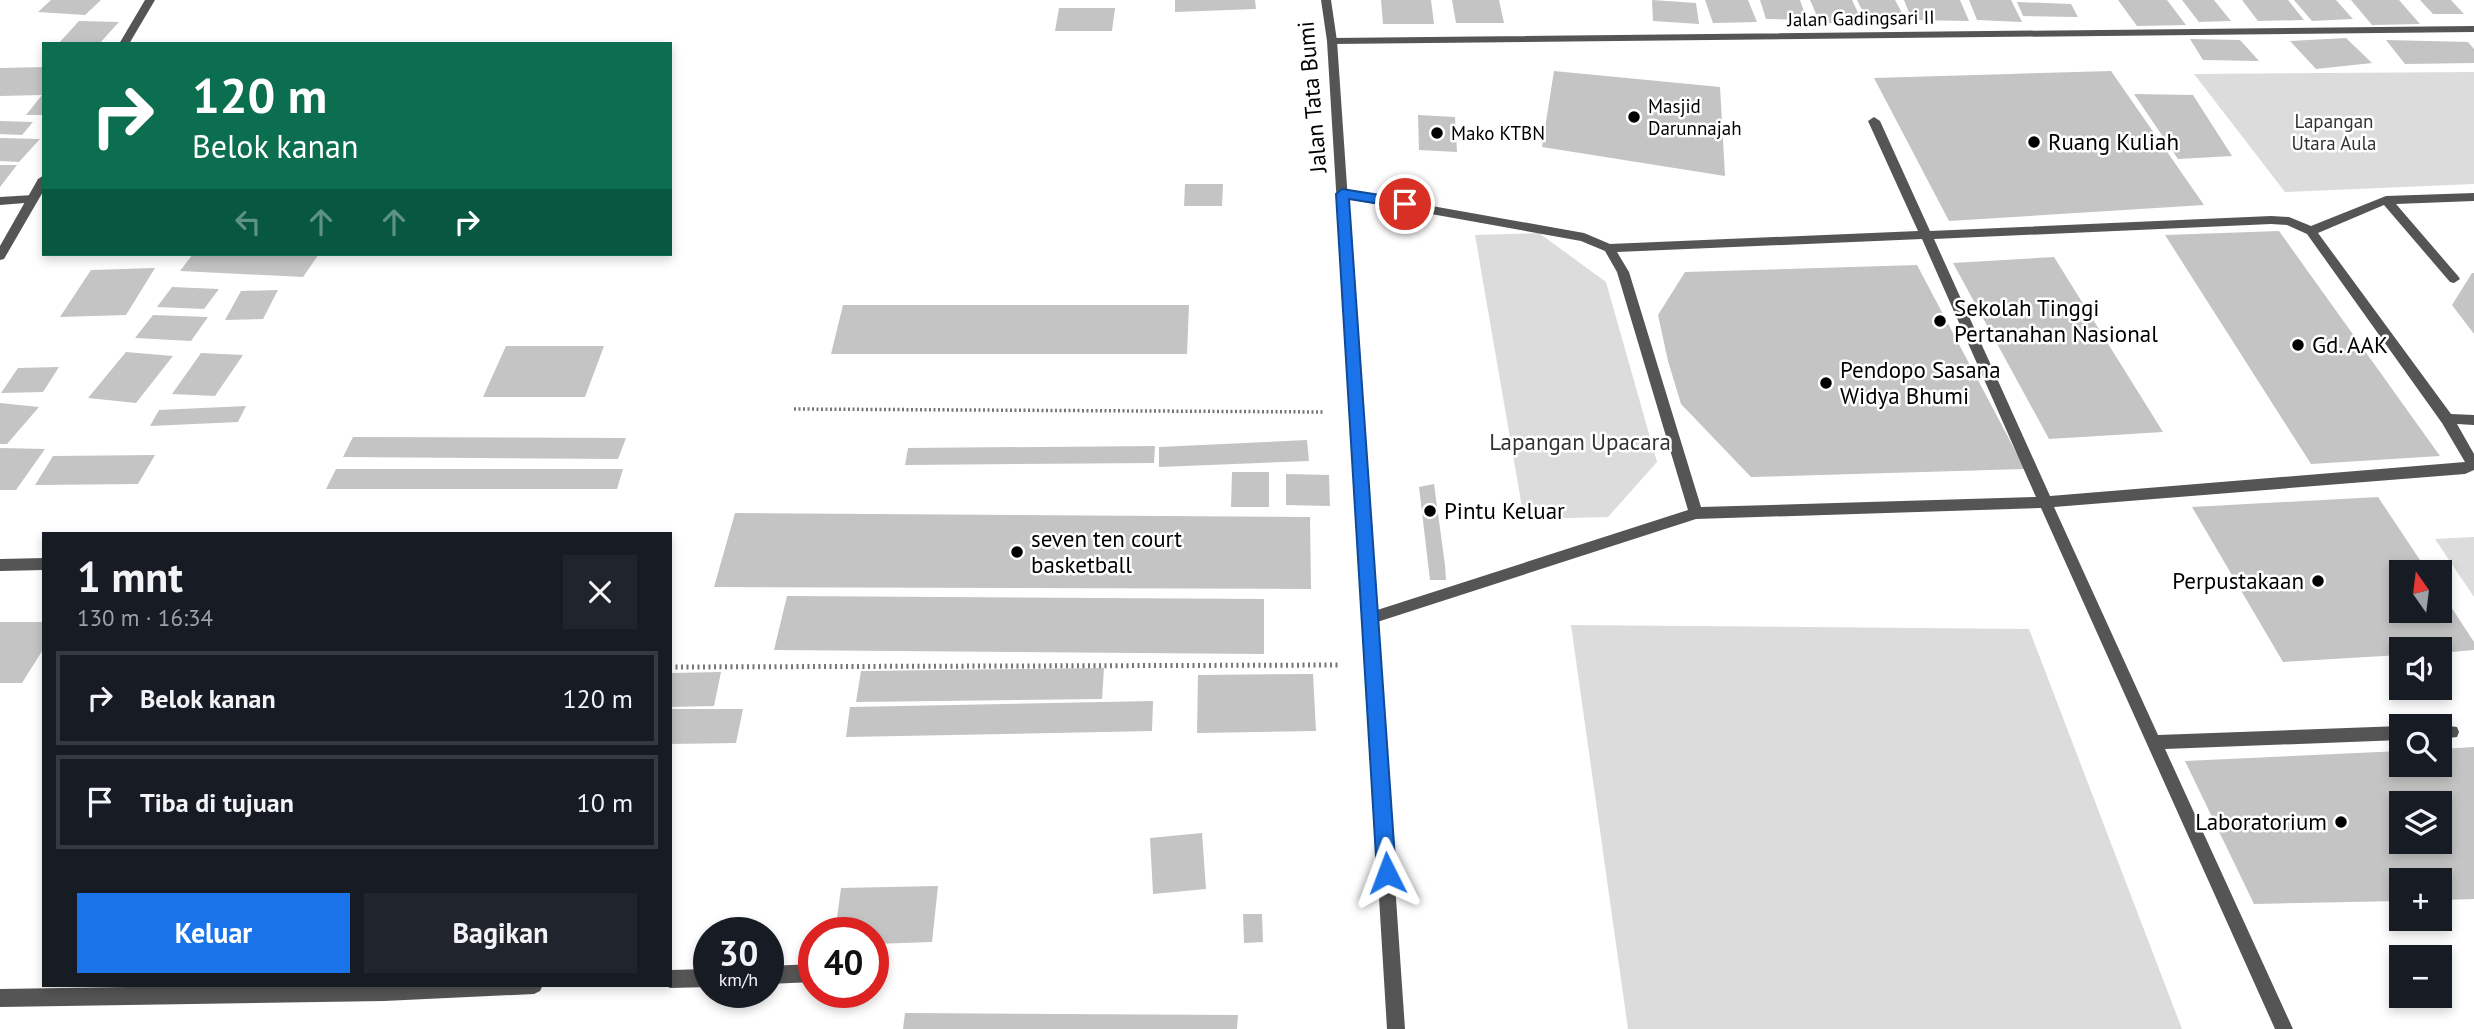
<!DOCTYPE html>
<html lang="id">
<head>
<meta charset="utf-8">
<style>
	body { margin:0; font-family:"PT Sans",sans-serif; background:#20242c; color:#f1f3f6; height:100vh; display:flex; flex-direction:column; font-size:26px; white-space:nowrap }
	* { box-sizing:border-box; margin:0 }
	p { font-size:23px; color:#9ea1a6 }
	.icon { flex:none; width:38px; height:38px; fill:none; stroke:currentColor; stroke-width:2; stroke-linecap:round; stroke-linejoin:round }
	.map { position:relative; flex:1; overflow:hidden }
	.side { position:absolute; left:42px; top:532px; width:630px; height:455px; display:flex; flex-direction:column; background:#171b24; border-radius:0px; box-shadow:0 4px 10px #0003 }
	.side>* { flex:none }
	.guide { position:absolute; left:42px; top:42px; width:630px; height:214px; border-radius:0px; box-shadow:0 4px 10px #0003; background:#0b6e4f; color:#fff; overflow:hidden }
	.needle { width:46px; rotate:346deg }
	.controls { position:absolute; left:2389px; top:560px; display:grid; gap:14px }
	.controls a { display:grid; place-items:center; width:63px; height:63px; border-radius:0px; background:#171b24; box-shadow:0 4px 10px #0003; font-size:35px }
	.speed { position:absolute; left:693px; top:917px; display:flex; gap:14px; font-size:35px; font-weight:700; text-align:center }
	.speed>* { display:grid; place-content:center; width:91px; height:91px; border-radius:50%; background:#171b24; box-shadow:0 4px 10px #0003; line-height:1 }
	.speed small { font-size:18px; font-weight:400 }
	.speed .limit { border:10px solid #d22; background:#fff; color:#111 }
	.pin { position:absolute; display:grid; place-items:center; width:60px; height:60px; color:#fff; margin:-30px; border:4px solid #fff; border-radius:50%; box-shadow:0 2px 7px #0007 }
	.me { position:absolute; width:77px; margin:-38px; rotate:357deg; stroke-linejoin:round; filter:drop-shadow(0 0 5px #0008) }
	.turn { display:flex; align-items:center; gap:24px; height:147px; padding:0 35px; font-size:32px }
	.turn .icon { width:91px; height:91px; stroke-width:2.5 }
	.turn b { display:block; font-size:49px; line-height:60px }
	.lanes { display:flex; align-items:center; height:66px; padding:0 35px; background:#0003; justify-content:center; gap:35px; direction:ltr }
	.lanes .off { opacity:.35 }
	.round { display:grid; place-items:center; flex:none; width:74px; height:74px; border-radius:0px; background:#20242c }
	.head { display:flex; align-items:center; justify-content:space-between; height:119px; padding:0 35px }
	h1 { font-size:42px; font-weight:600; line-height:52px }
	.button { display:flex; gap:14px; margin-top:auto; padding:14px 35px }
	.button a { flex:1; height:80px; border-radius:0px; background:#1a73e8; color:#fff; font-size:28px; font-weight:600; line-height:80px; text-align:center }
	.button a+a { background:#20242c; color:#f1f3f6 }
	ul { padding:0; list-style:none }
	li { display:flex; align-items:center; gap:21px; height:94px; margin:0 14px 10px; padding:0 21px; border:4px solid #363941; border-radius:0px }
	li div { flex:1 }
	li b { display:block; font-size:26px }
	li em { font-style:normal }
	.map>svg:first-child { display:block }
</style>
</head>
<body>
<div class="map">
<svg width="2474" height="1029" viewBox="0 0 2474 1029">
	<rect width="100%" height="100%" fill="#fff"/>
	<path fill="#dcdcdc" d="M2474,72V184L2285,192L2194,74Z
		M1539,233L1606,282L1657,462L1608,517L1524,519L1475,235Z
		M2474,537V597L2435,539Z
		M1571,625L2029,629L2182,1029H1628Z"/>
	<path fill="#c4c4c4" fill-rule="evenodd" d="M51,0H101L85,15L38,12Z
		M1175,0H1255L1256,9L1175,12Z
		M1381,0H1431L1434,24H1383Z
		M1452,0H1499L1504,23H1456Z
		M1652,0L1696,3L1699,24L1653,21Z
		M1705,0H1748L1757,22L1713,23Z
		M1760,0H1800L1807,20L1766,19Z
		M1810,0H1852L1863,23H1820Z
		M1857,0H1895L1908,24H1869Z
		M1904,0H1960L1969,21L1912,20Z
		M1969,0H2011L2022,22L1977,20Z
		M2118,0H2167L2186,25L2137,26Z
		M2182,0H2214L2231,21L2199,22Z
		M2242,0H2288L2304,20L2258,21Z
		M2294,0H2336L2353,19L2312,21Z
		M2351,0H2399L2420,24L2372,25Z
		M2420,0H2451L2464,14H2433Z
		M2017,2L2071,4L2078,17L2023,16Z
		M1059,8H1115L1112,31H1055Z
		M79,21L119,22L99,44H58Z
		M2346,38L2372,63L2316,69L2290,41Z
		M2190,39L2240,40L2259,61L2203,60Z
		M2386,40L2468,42L2474,49V63L2405,64Z
		M44,67L42,95L0,96V68Z
		M1554,71L1720,87L1725,176L1542,147Z
		M2111,71L2204,205L1949,221L1874,78Z
		M2134,94L2193,95L2232,156L2178,159Z
		M42,95L44,115H26Z
		M1418,115L1455,117L1457,152L1419,150Z
		M0,121L33,122L22,135L0,134Z
		M0,138L40,139L19,162L0,161Z
		M0,165H17L0,187Z
		M1185,184H1223L1222,206H1184Z
		M2279,231L2440,456L2311,464L2165,235Z
		M193,254H319L303,277L180,271Z
		M2054,257L2163,432L2049,439L1953,263Z
		M1917,265L2025,469L1751,477L1681,404L1668,361L1658,315L1685,272Z
		M155,268L126,315L60,317L91,270Z
		M2472,273H2474V334L2452,305Z
		M172,287L219,289L204,309L157,307Z
		M278,290L263,319L225,320L241,291Z
		M843,305H1189L1187,354H831Z
		M153,315L208,317L191,341L135,338Z
		M506,346H604L585,397H483Z
		M126,352L173,356L136,403L88,398Z
		M201,353L243,355L215,396L172,394Z
		M59,367L43,392L1,393L18,368Z
		M0,403L39,407L7,444H0Z
		M246,406L238,422L150,426L159,410Z
		M353,437L626,438L618,459L343,457Z
		M1307,440L1309,461L1159,467V447Z
		M1155,446L1154,463L905,465L908,448Z
		M0,448L45,449L16,490H0Z
		M155,455L138,484L35,485L53,456Z
		M336,469H623L617,489H326Z
		M1232,472H1269V507H1231Z
		M1286,474L1329,475L1330,506L1286,505Z
		M1434,484L1445,565L1446,580H1430L1419,487Z
		M2378,497L2428,572H2401V611H2440V590L2474,642V650L2440,653V649H2401V655L2283,662L2192,507Z
		M735,513L1310,517L1311,589L714,587Z
		M787,596L1264,599V654L774,650Z
		M0,622H44V648L22,683H0Z
		M1104,668L1102,699L856,702L861,671Z
		M721,672L714,706L670,707V673Z
		M1313,674L1316,731L1197,733L1198,675Z
		M1153,701L1152,731L846,737L850,707Z
		M670,709H743L736,743L670,744Z
		M2474,747V899L2440,900V880H2401V901L2254,904L2185,761L2401,751V765H2440V749ZM2401,803H2440V842H2401Z
		M1202,833L1206,889L1153,894L1150,838Z
		M938,886L932,942L873,944V933H835L841,888Z
		M1243,914H1262L1263,942L1244,943Z
		M905,1013L1238,1015L1237,1029H903Z"/>
	<g fill="none" stroke-linecap="round" stroke-linejoin="round">
		<path stroke="#777" stroke-width="3.5" stroke-dasharray="2 2.5" stroke-linecap="butt" d="M794,409L1325,412"/>
		<path stroke="#777" stroke-width="5" stroke-dasharray="2 3.5" stroke-linecap="butt" d="M670,667L1341,665"/>
		<path fill="#555" fill-rule="evenodd" d="M1874,117L1880,121L1930,231L2271,216L2289,217L2311,226L2386,196L2474,193V201L2396,204L2458,276L2460,279L2454,283L2450,282L2384,205L2318,233L2451,414L2474,415V425L2457,424L2474,454V470L2465,474L2054,507L2158,735L2401,726H2402L2401,740L2165,749L2293,1029H2275L2041,508L1696,519L1371,624L1366,622L1364,618L1366,614L1371,612L1688,510L1617,272L1605,251L1581,241L1342,198L1336,194L1338,191L1342,190L1584,233L1610,244L1918,231L1868,121ZM2271,224L2287,225L2307,234L2442,423L2465,462L2050,496L1934,239ZM1922,239L2036,497L1701,507L1629,272L1617,252Z
			M44,558V570L0,571V559Z
			M2440,725L2457,727L2459,732L2457,737L2440,739V726H2437Z
			M814,964V982L768,984V966Z
			M709,969V987L670,988L664,985H670V970Z
			M253,985H543L540,991L534,994L384,1001L0,1007V989Z"/>
		<path fill="#555" fill-rule="evenodd" d="M2474,26V32L1332,44L1327,41L1332,38Z
			M33,195L37,196V202L0,205V197Z"/>
		<path fill="#555" fill-rule="evenodd" d="M145,0H155L129,44H119Z
			M1321,0H1331L1337,41L1405,1029H1387L1327,41Z
			M44,175V190L4,259L0,260V246L38,179Z"/>
	</g>
	<path fill="#1a73e8" stroke="#114b97" stroke-width="2" d="M1342,189L1405,199L1412,204L1405,208L1349,199L1396,873L1393,879L1387,882L1380,879L1377,873L1336,194Z"/>
	<g fill="#000" stroke="#fff" stroke-width="2.5">
		<circle cx="1634" cy="117" r="7"/>
		<circle cx="1437" cy="133" r="7"/>
		<circle cx="2034" cy="142" r="7"/>
		<circle cx="1940" cy="321" r="7"/>
		<circle cx="2298" cy="345" r="7"/>
		<circle cx="1826" cy="383" r="7"/>
		<circle cx="1430" cy="511" r="7"/>
		<circle cx="1017" cy="552" r="7"/>
		<circle cx="2318" cy="581" r="7"/>
		<circle cx="2341" cy="822" r="7"/>
	</g>
	<g text-anchor="middle" stroke-width="5" stroke-linejoin="round" paint-order="stroke">
		<g font-size="19" fill="#000" stroke="#fff">
			<text transform="translate(1861 18) rotate(-1)" y="7">Jalan Gadingsari II</text>
		</g>
		<g font-size="19" fill="#000" stroke="#fff" text-anchor="start">
			<text x="1648" y="113">Masjid<tspan x="1648" dy="22">Darunnajah</tspan></text>
			<text x="1451" y="140">Mako KTBN</text>
		</g>
		<g font-size="19" fill="#333" stroke="#fff">
			<text x="2334" y="128">Lapangan<tspan x="2334" dy="22">Utara Aula</tspan></text>
		</g>
		<g font-size="23" fill="#000" stroke="#fff">
			<text transform="translate(1312 97) rotate(-95)" y="8">Jalan Tata Bumi</text>
		</g>
		<g font-size="23" fill="#000" stroke="#fff" text-anchor="start">
			<text x="2048" y="150">Ruang Kuliah</text>
			<text x="1954" y="316">Sekolah Tinggi<tspan x="1954" dy="26">Pertanahan Nasional</tspan></text>
			<text x="2312" y="353">Gd. AAK</text>
			<text x="1840" y="378">Pendopo Sasana<tspan x="1840" dy="26">Widya Bhumi</tspan></text>
			<text x="1444" y="519">Pintu Keluar</text>
			<text x="1031" y="547">seven ten court<tspan x="1031" dy="26">basketball</tspan></text>
			<text x="2304" y="589" text-anchor="end">Perpustakaan</text>
			<text x="2327" y="830" text-anchor="end">Laboratorium</text>
		</g>
		<g font-size="23" fill="#333" stroke="#fff">
			<text x="1580" y="450">Lapangan Upacara</text>
		</g>
	</g>
</svg>
<div class="controls">
<a><svg class="needle" viewBox="-14 -14 28 28"><path d="M0-13l5 13h-10z" fill="#e53935"/><path d="M0 13l5-13h-10z" fill="#9ea1a6"/></svg></a>
<a><svg class="icon" aria-label="sound" viewBox="0 0 24 24"><path d="M4 9h4l5-4v14l-5-4H4zM17 9q2 3 0 6"/></svg></a>
<a><svg class="icon" aria-label="search" viewBox="0 0 24 24"><circle cx="10" cy="10" r="6"/><path d="M15 15l6 6"/></svg></a>
<a><svg class="icon" aria-label="layers" viewBox="0 0 24 24"><path d="M12 4l9 5-9 5-9-5zM3 14l9 5 9-5"/></svg></a>
<a>+</a>
<a>−</a>
</div>
<div class="speed"><div>30<small>km/h</small></div><div class="limit">40</div></div>
<div class="pin" style="left:1405px;top:204px;background:#d93025"><svg class="icon" aria-label="arrive" viewBox="0 0 24 24"><path d="M6 21V4h12l-3 4 3 4H6"/></svg></div>
<svg class="me" style="left:1387px;top:873px" viewBox="-20 -20 40 40"><path d="M0-17L14 15 0 8-14 15z" fill="#1a73e8" stroke="#fff" stroke-width="4"/></svg>
<div class="guide">
<div class="turn"><svg class="icon" aria-label="right" viewBox="0 0 24 24"><path d="M7 20v-9h11M14 6l5 5-5 5"/></svg><div><b>120 m</b>Belok kanan</div></div>
<div class="lanes"><svg class="icon off" aria-label="left" viewBox="0 0 24 24"><path d="M17 20v-9H6M10 6l-5 5 5 5"/></svg><svg class="icon off" aria-label="ahead" viewBox="0 0 24 24"><path d="M12 20V5M6 11l6-6 6 6"/></svg><svg class="icon off" aria-label="ahead" viewBox="0 0 24 24"><path d="M12 20V5M6 11l6-6 6 6"/></svg><svg class="icon" aria-label="right" viewBox="0 0 24 24"><path d="M7 20v-9h11M14 6l5 5-5 5"/></svg></div>
</div>
<section class="side">
<div class="head"><div><h1>1 mnt</h1><p>130 m · 16:34</p></div><a class="round"><svg class="icon" aria-label="close" viewBox="0 0 24 24"><path d="M6 6l12 12M18 6L6 18"/></svg></a></div>
<ul>
<li><svg class="icon" aria-label="right" viewBox="0 0 24 24"><path d="M7 20v-9h11M14 6l5 5-5 5"/></svg><div><b>Belok kanan</b></div><em>120 m</em></li>
<li><svg class="icon" aria-label="arrive" viewBox="0 0 24 24"><path d="M6 21V4h12l-3 4 3 4H6"/></svg><div><b>Tiba di tujuan</b></div><em>10 m</em></li>
</ul>
<div class="button"><a>Keluar</a><a>Bagikan</a></div>
</section>
</div>
</body>
</html>
